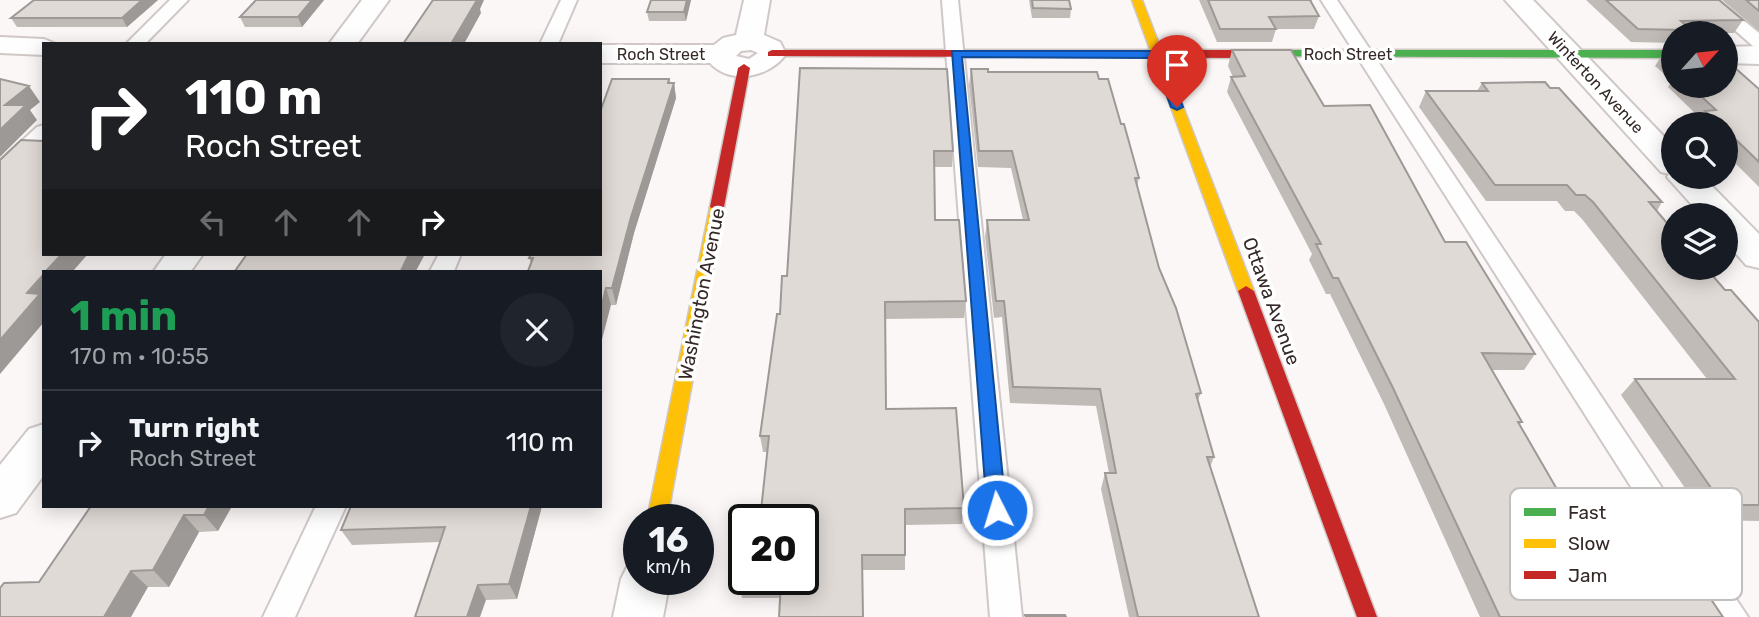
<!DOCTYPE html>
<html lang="en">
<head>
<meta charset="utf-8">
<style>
	body { margin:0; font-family:Rubik,sans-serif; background:#20242c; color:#f1f3f6; height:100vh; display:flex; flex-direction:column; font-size:26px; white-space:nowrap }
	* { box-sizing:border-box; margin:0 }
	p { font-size:23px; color:#9ea1a6 }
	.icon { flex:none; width:38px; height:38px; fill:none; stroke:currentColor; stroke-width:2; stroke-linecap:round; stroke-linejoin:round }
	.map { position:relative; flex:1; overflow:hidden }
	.panel { position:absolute; left:42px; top:270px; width:560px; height:238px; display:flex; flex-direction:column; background:#171b24; border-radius:0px; box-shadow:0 4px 18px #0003 }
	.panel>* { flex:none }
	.hud { position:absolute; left:42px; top:42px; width:560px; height:214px; border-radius:0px; box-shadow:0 4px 18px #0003; background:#202124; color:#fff; overflow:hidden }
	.needle { width:46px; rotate:63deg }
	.tools { position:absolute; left:1661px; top:21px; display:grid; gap:14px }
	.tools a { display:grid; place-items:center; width:77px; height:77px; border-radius:50%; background:#171b24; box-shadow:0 4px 18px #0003; font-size:35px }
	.speed { position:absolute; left:623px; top:504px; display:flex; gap:14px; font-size:35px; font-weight:700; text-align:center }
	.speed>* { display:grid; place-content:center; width:91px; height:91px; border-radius:50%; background:#171b24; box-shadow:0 4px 18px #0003; line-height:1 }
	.speed small { font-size:18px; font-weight:400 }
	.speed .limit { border:4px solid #111; border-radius:10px; background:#fff; color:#111 }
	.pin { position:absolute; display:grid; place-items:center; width:60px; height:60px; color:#fff; margin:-72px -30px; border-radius:50% 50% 50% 0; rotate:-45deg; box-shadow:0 0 7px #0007 }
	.pin .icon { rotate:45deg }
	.me { position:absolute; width:77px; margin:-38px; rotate:355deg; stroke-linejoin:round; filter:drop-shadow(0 0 5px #0008) }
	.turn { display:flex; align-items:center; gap:24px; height:147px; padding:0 28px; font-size:32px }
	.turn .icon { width:91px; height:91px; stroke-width:2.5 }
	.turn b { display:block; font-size:49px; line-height:60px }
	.lanes { display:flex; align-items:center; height:66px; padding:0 28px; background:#0003; justify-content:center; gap:35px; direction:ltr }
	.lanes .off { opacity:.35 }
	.round { display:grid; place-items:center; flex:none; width:74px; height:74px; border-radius:37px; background:#20242c }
	.overview { display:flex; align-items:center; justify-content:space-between; height:119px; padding:0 28px }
	h1 { font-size:42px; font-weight:700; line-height:52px; color:#1e9e55 }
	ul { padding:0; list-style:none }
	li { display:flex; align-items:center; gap:21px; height:105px; padding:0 28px; border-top:2px solid #363941 }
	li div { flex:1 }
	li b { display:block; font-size:26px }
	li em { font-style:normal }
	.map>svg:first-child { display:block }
</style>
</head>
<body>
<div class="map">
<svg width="1759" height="617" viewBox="0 0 1759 617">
	<rect width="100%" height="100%" fill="#fbf7f6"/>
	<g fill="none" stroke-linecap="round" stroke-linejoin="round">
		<defs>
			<path id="lane" d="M170,0H188L145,44H126Z
				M561,0H577L558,44H540Z
				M942,0H958L1022,617H990Z
				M1321,0H1337L1748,617H1714Z
				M1700,0H1718L1759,33V47L1753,46Z
				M44,125V142L7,178L0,179V161L37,127Z
				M439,254H461L454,271H430Z
				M316,506H346L295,617H263Z"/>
			<path id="street" d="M362,0H389L357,44H329Z
				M744,0H770L764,35L780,42L786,54C770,77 731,86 710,63H600V45H714L723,38L736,35ZM751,50L758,53L749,59L736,56L741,51Z
				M1505,0H1533L1673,146V177H1703L1759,234V268L1746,265L1726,242V215H1701L1667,177L1669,174L1661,172Z
				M0,37L44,39L56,44H44V55L0,53Z
				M1759,46V64L1726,63V47Z
				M166,254H203L191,271H154Z
				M44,424V475L16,513L0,518V465L29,429Z
				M639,560V579H670L663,617H613L621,579L629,563Z"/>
			<path id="fast" d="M1242,50H1673V58L1238,56V52Z"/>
			<path id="slow" d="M1132,0H1142L1254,291L1251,295L1246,296L1238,291Z
				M717,203L724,207L667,520H647L710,207Z"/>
			<path id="jam" d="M772,50H1242L1248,54L1242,58L768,56V52Z
				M744,64L750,68L724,207L717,211L710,207L738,68Z
				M1246,286L1254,291L1377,617H1357L1238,291Z"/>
		</defs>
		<use href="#lane" stroke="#cfc8c6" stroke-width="4"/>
		<use href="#street" stroke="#cfc8c6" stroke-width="4"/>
		<use href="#fast" stroke="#cfc8c6" stroke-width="3"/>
		<use href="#slow" stroke="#cfc8c6" stroke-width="3"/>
		<use href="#jam" stroke="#cfc8c6" stroke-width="3"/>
		<use href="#lane" fill="#fefefe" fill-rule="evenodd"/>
		<use href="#street" fill="#fefefe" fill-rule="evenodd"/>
		<use href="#fast" fill="#4caf50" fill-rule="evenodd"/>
		<use href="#slow" fill="#ffc107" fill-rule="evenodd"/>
		<use href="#jam" fill="#c62828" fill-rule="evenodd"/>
	</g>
	<path fill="#c1bbb8" d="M158,0L127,27H17L11,18Z
		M256,0H324L302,27H245L240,17Z
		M651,0H691L686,21H649L647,12Z
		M1029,0H1069L1071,9L1070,18H1032Z
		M1199,0H1312L1311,2L1319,16L1314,29H1276L1272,42H1217Z
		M1586,0H1719L1743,20L1734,33H1673V43L1631,42Z
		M1722,0H1759V31Z
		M1232,50L1324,106L1445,242L1535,354L1524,370H1492L1522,422L1519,425L1562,498L1723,617H1480L1384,404L1330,294H1326L1309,260L1312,254L1227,92L1231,77H1233L1228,66Z
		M1664,52H1673V86H1726L1759,89V187L1726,154V124H1695L1700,118L1668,87L1672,81L1655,66Z
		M800,68L953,151L952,167H935V220L966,301L964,318L885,319L886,409L964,508L962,524L905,525V570H863L780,598H742L739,583L803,579L767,452H763L760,436L787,276Z
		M971,69L988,72L1099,79L1121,124L1139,178L1137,187L1159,268L1201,393L1198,400L1214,457L1210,467L1259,617H1129L1101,489L1105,473H1109L1096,406L1010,403L1002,317L994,318L985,237L987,220H1023L1011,168L978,167L969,85Z
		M669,79L670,83H674L676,98L634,233L616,305H611L531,263L529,258Z
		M1482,83L1662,202L1657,211L1725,290L1759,322V521L1707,520L1621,395L1635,379H1707L1582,219L1574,211H1565L1557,201H1486L1419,107L1426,91H1477Z
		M91,506H232L218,531L199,532L169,587H148L39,582Z
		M351,506H542L517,599L486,600L440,542L352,545L341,530Z"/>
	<path fill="#9d9996" d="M142,0H158L127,27L122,18Z
		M312,0H324L302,27L298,17Z
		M473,0H484L480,9L481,13L464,44H451Z
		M687,0H691L686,21L684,12Z
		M669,79L671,91L674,83L676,98L634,233L616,305L612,288Z
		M29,86L40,102L30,110L37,120L0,157V130L5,105Z
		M62,254H88L73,271H46Z
		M409,254H425L416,271H401Z
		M44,274V322L0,374V340L27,293Z
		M606,288L611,305L600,347V312Z
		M209,506H232L218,531L204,515Z
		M531,506H542L517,599L509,584Z
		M184,515L199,532L169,587L153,570Z
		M131,571L148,587L131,617H104Z
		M478,585L486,600L480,617H467Z"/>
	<path fill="#e0dad6" stroke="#9d9996" stroke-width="2" d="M34,0H142L122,18H11Z
		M256,0H312L298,17H240Z
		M433,0H477L451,44H403Z
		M651,0H687L684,12H647Z
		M1032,0H1069L1071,9L1033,8Z
		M1208,0H1310L1319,16L1269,17L1276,29H1220Z
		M1606,0H1719L1743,20L1681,21L1695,33H1683V30L1638,29Z
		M1746,0H1759V11Z
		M1232,50H1291L1324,106L1370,105L1445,242H1466L1535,354L1482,353L1522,422H1518L1562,498L1641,496L1723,617H1500L1393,388L1338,278H1333L1316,244H1321L1231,77L1245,76Z
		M1664,52H1673V61Z
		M1726,60L1759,89V162L1726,130V124H1719L1705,111L1716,110L1690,86H1726Z
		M800,68L947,69L953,151H934L935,220H959L966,301L885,302L886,409L956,408L964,508L905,509V555H862L863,617H779L781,583H739L744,538V579H803V520H760L769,436H760L777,314H780L782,276H787Z
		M971,69H988V72H1097L1099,79H1108L1121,124H1124L1139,178H1135L1159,268L1176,308L1201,393L1196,394L1214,457H1207L1259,617H1138L1105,473H1116L1100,389L1013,387L1004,301H996L987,220H1029L1012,151H979Z
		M0,79L29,86L5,105H26L0,130Z
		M612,79H669L668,83H674L631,217L612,288H606L600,312V271H528L533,258H529L531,254H600V112Z
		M1545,82L1550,88H1559L1662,202H1649L1673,230V268H1706L1725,290H1731L1759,322V505H1723L1635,379H1735L1593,202L1585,195H1576L1567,185H1495L1426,91H1488L1482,83Z
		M21,140L44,141V254H62L46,271H44V274L27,293L40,294L0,340V160Z
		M247,254H409L401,271H235Z
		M91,506H209L204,515H184L153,570L131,571L104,617H0V588L4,583L39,582Z
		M351,506H531L509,584L478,585L467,617H415L445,527L341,530Z
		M1025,615H1065L1066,617H1026Z"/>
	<path fill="#1a73e8" stroke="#114b97" stroke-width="2" d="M952,51H1157L1163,54L1183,107L1177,110L1171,107L1153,58L962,57L1006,510L1003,516L997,518L990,516L987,510Z"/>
	<g text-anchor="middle" stroke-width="7" stroke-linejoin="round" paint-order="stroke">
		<g font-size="16" fill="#342926" stroke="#fff">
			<text x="661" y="60">Roch Street</text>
			<text x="1348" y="60">Roch Street</text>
			<text transform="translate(1596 82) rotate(47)" y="6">Winterton Avenue</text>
		</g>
		<g font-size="19" fill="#342926" stroke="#fff">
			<text transform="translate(701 294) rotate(-79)" y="7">Washington Avenue</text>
			<text transform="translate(1272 301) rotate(70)" y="7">Ottawa Avenue</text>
		</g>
	</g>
	<rect x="1510" y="488" width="232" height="112" rx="10" fill="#fff" stroke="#c2bfbe" stroke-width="2"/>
	<rect x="1524" y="508" width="32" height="8" fill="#4caf50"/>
	<rect x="1524" y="539" width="32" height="9" fill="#ffc107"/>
	<rect x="1524" y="571" width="32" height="8" fill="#c62828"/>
	<g font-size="19" fill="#342926">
		<text x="1568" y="519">Fast</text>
		<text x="1568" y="550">Slow</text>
		<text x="1568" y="582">Jam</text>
	</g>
</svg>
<div class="tools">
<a><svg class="needle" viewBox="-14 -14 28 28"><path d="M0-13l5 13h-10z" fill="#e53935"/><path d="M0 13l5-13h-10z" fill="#9ea1a6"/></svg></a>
<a><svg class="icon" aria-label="search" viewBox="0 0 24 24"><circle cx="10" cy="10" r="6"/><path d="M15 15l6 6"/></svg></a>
<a><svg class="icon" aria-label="layers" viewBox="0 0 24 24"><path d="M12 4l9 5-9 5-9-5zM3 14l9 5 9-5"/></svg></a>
</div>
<div class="speed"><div>16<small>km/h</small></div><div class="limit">20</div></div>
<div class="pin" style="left:1177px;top:107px;background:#d93025"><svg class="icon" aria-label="arrive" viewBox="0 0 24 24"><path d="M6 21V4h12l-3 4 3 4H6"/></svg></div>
<svg class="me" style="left:997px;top:510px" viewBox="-20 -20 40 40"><circle r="17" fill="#1a73e8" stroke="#fff" stroke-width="3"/><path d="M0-11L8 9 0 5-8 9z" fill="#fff"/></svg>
<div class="hud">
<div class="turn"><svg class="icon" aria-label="right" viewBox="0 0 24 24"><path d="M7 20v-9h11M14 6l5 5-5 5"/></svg><div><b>110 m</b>Roch Street</div></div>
<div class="lanes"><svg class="icon off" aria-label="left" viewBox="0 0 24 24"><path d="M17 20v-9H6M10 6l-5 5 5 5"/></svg><svg class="icon off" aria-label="ahead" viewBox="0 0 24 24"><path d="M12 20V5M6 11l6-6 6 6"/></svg><svg class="icon off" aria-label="ahead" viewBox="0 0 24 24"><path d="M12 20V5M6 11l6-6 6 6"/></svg><svg class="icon" aria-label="right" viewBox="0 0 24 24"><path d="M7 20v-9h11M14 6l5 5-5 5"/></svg></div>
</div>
<section class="panel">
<div class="overview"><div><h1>1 min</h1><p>170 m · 10:55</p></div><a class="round"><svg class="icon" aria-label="close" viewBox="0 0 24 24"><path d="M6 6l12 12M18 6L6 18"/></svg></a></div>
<ul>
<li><svg class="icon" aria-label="right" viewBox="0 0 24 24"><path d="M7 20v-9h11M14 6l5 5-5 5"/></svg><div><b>Turn right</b><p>Roch Street</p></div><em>110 m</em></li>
</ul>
</section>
</div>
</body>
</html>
